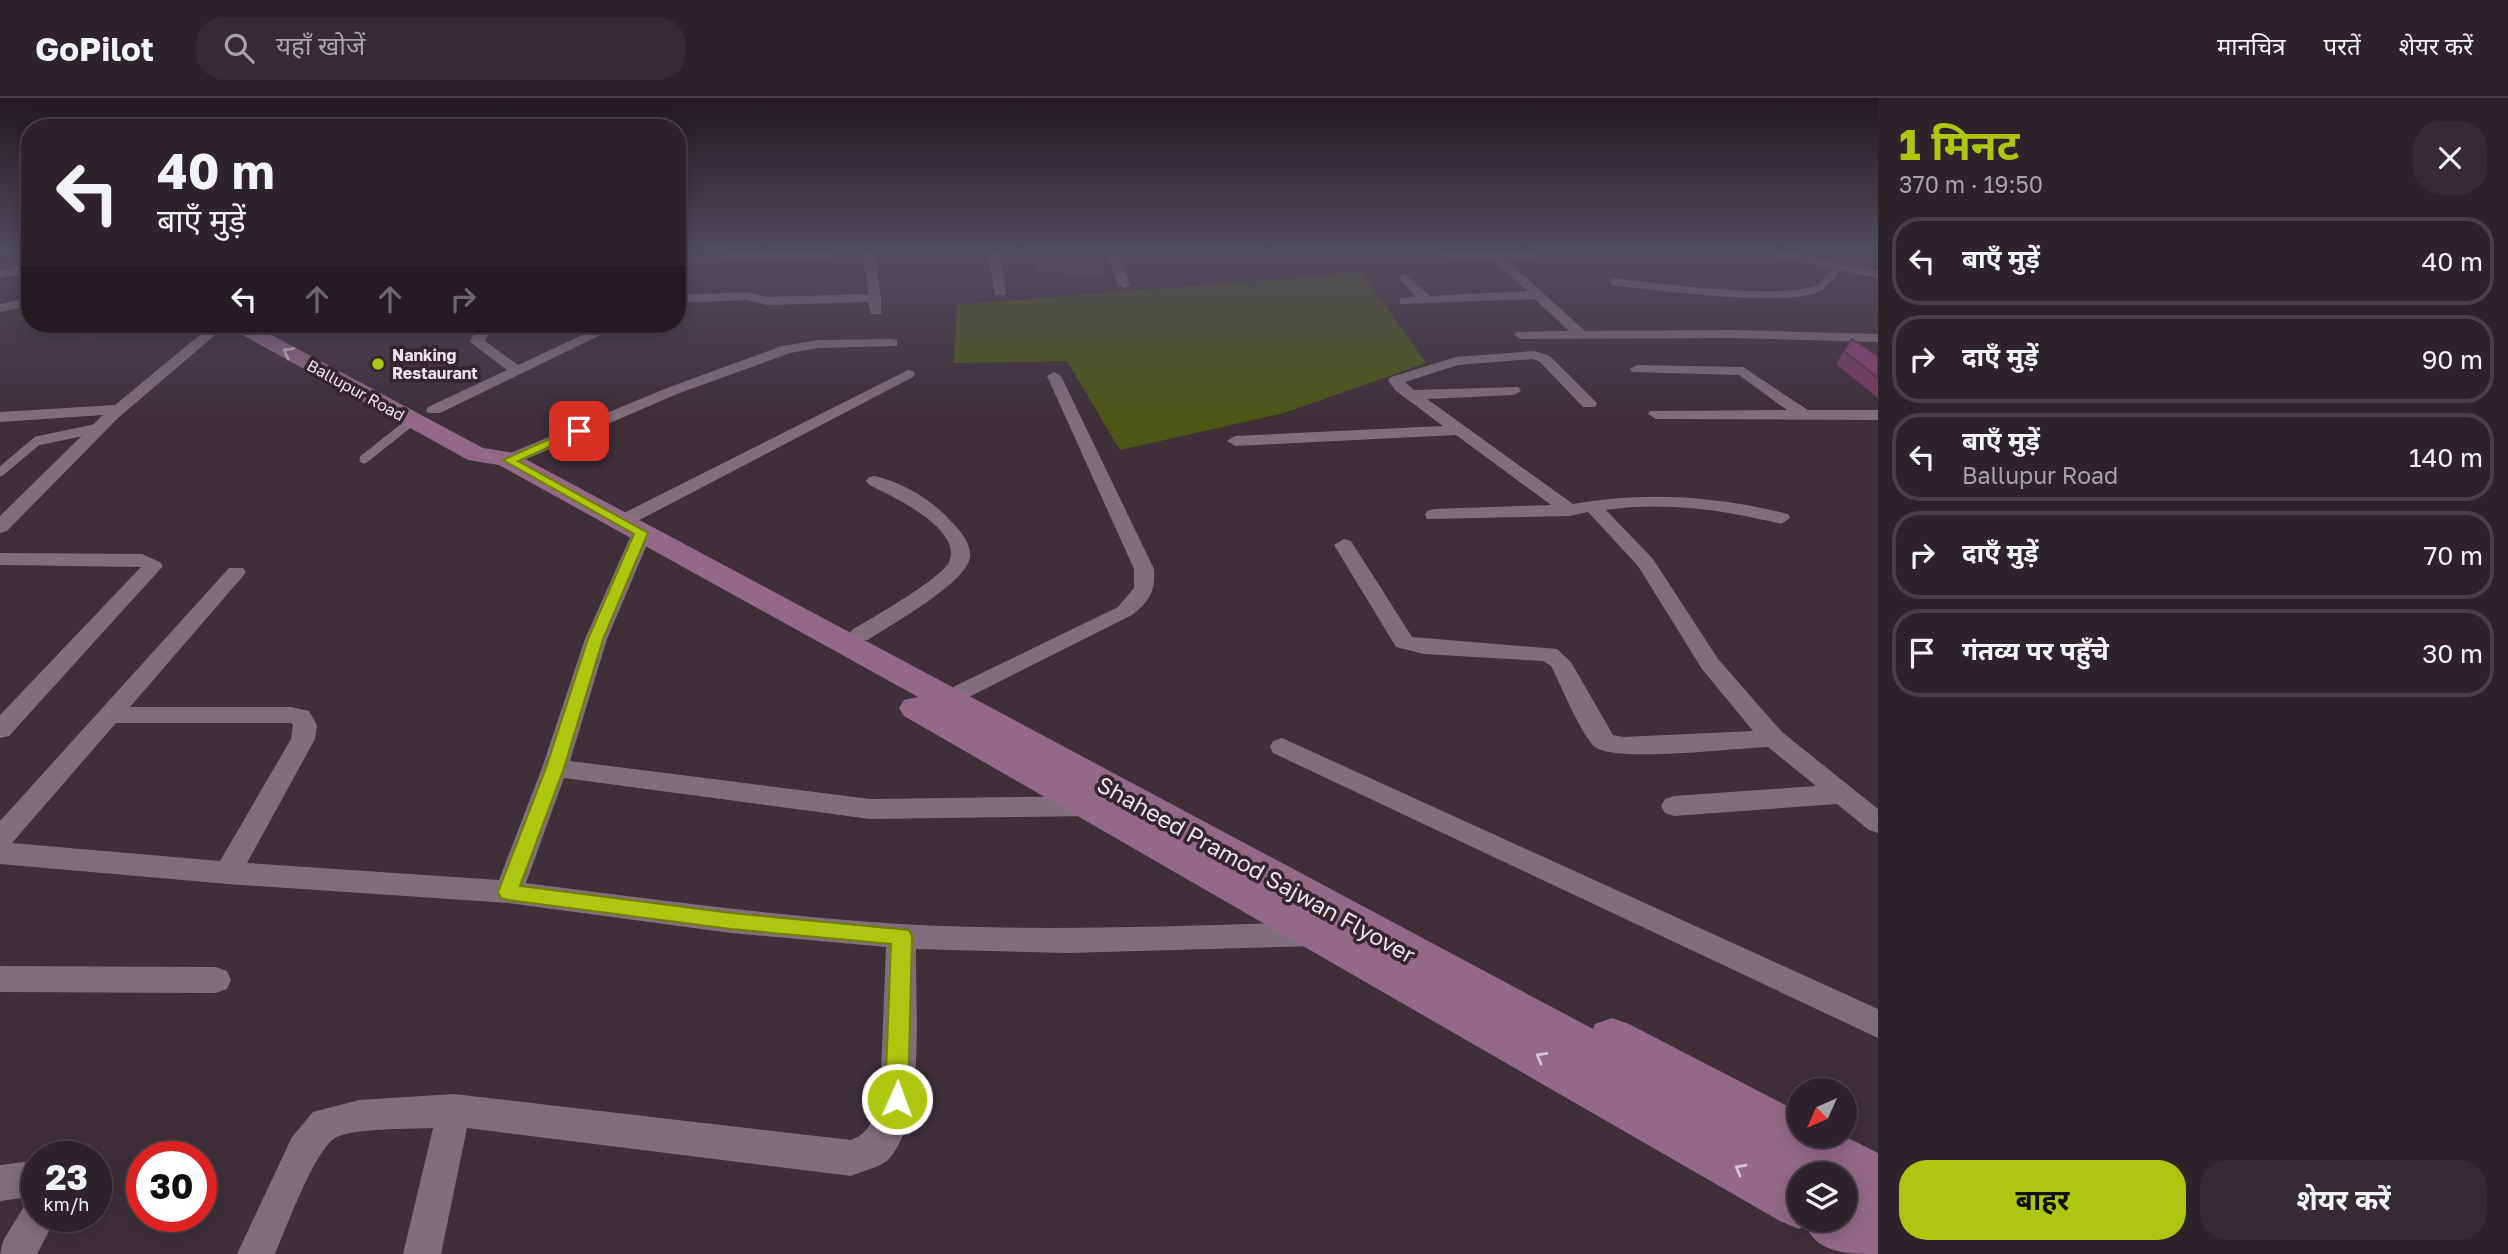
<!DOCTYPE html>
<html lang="hi">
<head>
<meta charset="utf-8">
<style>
	body { margin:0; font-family:"Golos Text","Noto Sans Devanagari",sans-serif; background:#362b33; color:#f1f3f6; height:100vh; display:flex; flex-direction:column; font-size:26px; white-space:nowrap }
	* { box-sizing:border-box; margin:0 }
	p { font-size:23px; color:#a7a4a9 }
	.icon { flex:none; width:38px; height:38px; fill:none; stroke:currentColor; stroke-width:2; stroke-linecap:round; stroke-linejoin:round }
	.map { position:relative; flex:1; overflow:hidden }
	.details { display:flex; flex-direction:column; background:#2e232b; width:630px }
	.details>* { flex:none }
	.guide { position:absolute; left:21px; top:21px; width:665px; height:214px; border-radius:28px; box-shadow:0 4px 18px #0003,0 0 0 2px #494047; background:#2e232b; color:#f1f3f6; overflow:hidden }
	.needle { width:46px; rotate:225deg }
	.controls { position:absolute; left:1787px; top:980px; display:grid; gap:14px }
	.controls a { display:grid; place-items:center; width:70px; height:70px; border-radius:50%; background:#2e232b; box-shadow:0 4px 18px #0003,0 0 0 2px #494047; font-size:35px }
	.speed { position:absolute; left:21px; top:1043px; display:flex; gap:14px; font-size:35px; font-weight:700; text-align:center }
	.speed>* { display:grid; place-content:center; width:91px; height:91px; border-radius:50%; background:#2e232b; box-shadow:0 4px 18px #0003,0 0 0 2px #494047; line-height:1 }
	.speed small { font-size:18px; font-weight:400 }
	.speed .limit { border:10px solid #d22; background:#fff; color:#111 }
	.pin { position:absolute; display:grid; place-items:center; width:60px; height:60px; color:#fff; margin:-30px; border-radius:14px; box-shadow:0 4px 10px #0006 }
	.me { position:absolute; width:77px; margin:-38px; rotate:2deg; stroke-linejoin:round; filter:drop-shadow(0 0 5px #0008) }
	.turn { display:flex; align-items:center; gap:24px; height:147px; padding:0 21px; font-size:32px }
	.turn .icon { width:91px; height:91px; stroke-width:2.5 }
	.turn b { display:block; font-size:49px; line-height:60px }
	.lanes { display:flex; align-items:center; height:66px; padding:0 21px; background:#0003; justify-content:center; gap:35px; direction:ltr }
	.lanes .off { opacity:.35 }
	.round { display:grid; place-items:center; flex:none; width:74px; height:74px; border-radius:28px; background:#362b33 }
	.overview { display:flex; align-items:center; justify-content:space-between; height:119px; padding:0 21px }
	h1 { font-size:42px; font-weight:700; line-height:52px; color:#adc60f }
	.cta { display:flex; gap:14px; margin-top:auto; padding:14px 21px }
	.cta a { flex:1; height:80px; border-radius:28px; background:#adc60f; color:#111; font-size:28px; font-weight:700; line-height:80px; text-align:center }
	.cta a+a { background:#362b33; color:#f1f3f6 }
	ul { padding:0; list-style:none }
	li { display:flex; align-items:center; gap:21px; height:88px; margin:0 14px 10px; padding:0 7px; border:4px solid #494047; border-radius:28px }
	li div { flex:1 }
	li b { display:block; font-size:26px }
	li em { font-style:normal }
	header { display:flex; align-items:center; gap:42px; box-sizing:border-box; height:98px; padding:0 35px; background:#2e232b; border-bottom:2px solid #494047 }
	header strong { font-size:33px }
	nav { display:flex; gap:38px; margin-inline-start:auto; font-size:24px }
	.search { width:490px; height:63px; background:#362b33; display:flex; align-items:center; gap:18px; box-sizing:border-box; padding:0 24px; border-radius:28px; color:#a7a4a9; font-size:26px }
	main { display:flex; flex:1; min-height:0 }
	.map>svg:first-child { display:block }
</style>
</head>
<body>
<header>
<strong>GoPilot</strong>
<div class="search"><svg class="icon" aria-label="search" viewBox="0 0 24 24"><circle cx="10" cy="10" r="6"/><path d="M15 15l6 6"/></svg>यहाँ खोजें</div>
<nav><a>मानचित्र</a><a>परतें</a><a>शेयर करें</a></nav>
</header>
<main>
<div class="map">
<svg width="1878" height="1156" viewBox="0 0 1878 1156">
	<rect width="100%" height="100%" fill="#3e2f39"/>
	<path fill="#4c5716" d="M1361,174L1426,265L1284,315L1120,352L1067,263L954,265L957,207Z"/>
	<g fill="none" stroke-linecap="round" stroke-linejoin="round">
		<path stroke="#806e7a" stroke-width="7" d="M1776,156L1878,176
			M1614,184C1652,188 1792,207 1820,189C1827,184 1833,175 1839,169"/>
		<path stroke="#806e7a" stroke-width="9" d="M364,361L412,323
			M0,374L37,343L99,330"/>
		<path fill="#806e7a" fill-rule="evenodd" d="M838,156L832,160L677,165V157Z
			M863,156H875L881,200V216H871L868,204L767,207L747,202L677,205V197L747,194L767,199L868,196Z
			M988,156H1000L1006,194L1005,197H995L994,194Z
			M1106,156H1118L1130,186L1128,189L1124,190L1118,186Z
			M1440,156H1534L1533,161H1506L1585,233L1732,232L1878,236V244L1732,240L1521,241L1514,237L1516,234L1569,233L1535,201L1400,206V200L1416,199L1398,179L1404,175L1430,198L1527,193L1492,161L1446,160Z
			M30,167V175L0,180V172Z
			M30,200V208L0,214V206Z
			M213,226H228L118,320L7,433L0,435V418L103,317L0,324V314L115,307Z
			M479,226H493L485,243L518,267L606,226H623L440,315H428L426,312L428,309L507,272L470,244Z
			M892,241L897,242V248L818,250L790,255L677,296L515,366L509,367L500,362L503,358L667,290L782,248L818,242Z
			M1535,253L1550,258L1595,303L1597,306L1595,309H1583L1540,264L1533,261L1458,267L1405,284L1414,292L1518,289L1521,292L1518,295L1513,297L1427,301L1573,406C1646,393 1716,398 1788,416L1790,420L1781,426C1724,412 1665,403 1606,412L1653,461L1718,561L1782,634L1878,711V735L1869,732L1837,706L1674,718L1665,715L1661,708L1665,701L1674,698L1816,688L1768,649C1735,650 1617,665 1595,649C1582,639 1560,585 1551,568L1543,563L1424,556L1396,549L1334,447L1344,441L1351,443L1412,539L1557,551L1571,564L1613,637L1623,639L1753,633L1702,571L1638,468L1588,414L1570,418L1427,421L1425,417L1427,413L1434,411L1551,407L1456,337L1235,348L1227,343L1235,338L1443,328L1395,292L1388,282L1391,279L1456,259Z
			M1637,267L1743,269L1808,312H1878V322L1656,321L1648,316L1650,313L1787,312L1739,277L1632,274L1630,271Z
			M908,272L913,273L915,276L913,279L628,428L621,430L612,424L614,420Z
			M1054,274L1061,278L1154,471C1156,493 1149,504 1132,517L971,598L963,601L955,598L951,593L955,588L1118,509L1134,490V471L1047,278Z
			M875,378C901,384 931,401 949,421C958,430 971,444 970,458C969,484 890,527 868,542H852L849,537L852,532C872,520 941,481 949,464C964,431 890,397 869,387L866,383L869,379Z
			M642,429L652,435L607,541L570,663L870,701L1091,698L1100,701L1104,708L1100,715L1091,718L870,721L564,680L526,785C650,801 775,818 900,826C1038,834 1176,828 1314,824L1324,827L1329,836L1324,845L1314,848L1067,855L916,851C915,906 926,1017 890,1060C882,1069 862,1073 851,1078L467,1030L441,1156H403L433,1030C412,1031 351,1030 335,1040C314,1053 286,1131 275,1156H237L292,1039L313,1014L359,1002L454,996L851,1042C870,1035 874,1020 880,1001L886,849L731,835L508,805L228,786L0,766V723L229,470H243L246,474L243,478L130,609H291L309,613L317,627L315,641L247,765L499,782L542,670L585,541L632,435ZM116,625H291L293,627L291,641L220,763L12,745Z
			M0,455L142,456L160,464L163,468L9,638L0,640V617L141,469L0,467Z
			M1282,640L1878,911V940L1273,655L1270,649L1273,643Z
			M0,868L216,869L227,873L231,882L227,891L216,895L0,894Z
			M24,1064L37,1069V1118H57L37,1156H0L3,1143L26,1105L31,1103L24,1100L0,1103V1067Z"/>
		<path fill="#936987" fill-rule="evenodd" d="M227,226H251L483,350L514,355L1593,931L1595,926L1612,920L1629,926L1799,1014V1038H1844L1878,1055V1156C1849,1156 1818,1156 1806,1128L1799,1131L1780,1123L904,618L899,610L904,602L918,599L499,367L468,362L230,230ZM1799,1076H1844V1122H1799Z"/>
	</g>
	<path fill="#773a66" d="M1033,156H1102L1105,163L1104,175L1068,176L1066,173H1037Z
		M1844,253L1878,258V300L1836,266Z"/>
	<path fill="#612f53" d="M78,226H128L130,231L86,240Z"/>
	<path fill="#8a4377" stroke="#612f53" stroke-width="2" d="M1036,156H1102L1105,163L1068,164L1067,161L1038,162Z
		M1852,241L1878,258V280L1844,253Z"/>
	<defs><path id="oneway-chevron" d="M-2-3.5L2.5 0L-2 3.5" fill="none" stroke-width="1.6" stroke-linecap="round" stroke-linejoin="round" transform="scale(1.75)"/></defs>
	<g stroke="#d6c4d1">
		<use href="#oneway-chevron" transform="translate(288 254) rotate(-151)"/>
		<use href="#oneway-chevron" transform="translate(1541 959) rotate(-151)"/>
		<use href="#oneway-chevron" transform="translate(1740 1071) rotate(-151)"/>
	</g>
	<linearGradient id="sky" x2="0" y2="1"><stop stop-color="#221a1f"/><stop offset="0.49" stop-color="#524d5f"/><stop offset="1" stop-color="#524d5f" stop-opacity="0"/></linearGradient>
	<rect width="1878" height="318" fill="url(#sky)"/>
	<path fill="#adc60f" stroke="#70810a" stroke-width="2" d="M574,330L584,333L518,363L648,435L603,541L564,670L520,788L731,815L909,832L912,838L908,1001L905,1009L897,1012L888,1009L885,1001L891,846L731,831L508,802L501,800L498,794L546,670L588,541L634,436L503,362Z"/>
	<circle fill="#adc60f" stroke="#34252f" stroke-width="2.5" cx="378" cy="266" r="7"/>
	<g text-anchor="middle" stroke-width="7" stroke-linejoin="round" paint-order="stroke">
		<g font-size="16" font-weight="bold" fill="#ede3ea" stroke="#34252f" text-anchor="start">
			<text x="392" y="263">Nanking<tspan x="392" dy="18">Restaurant</tspan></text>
		</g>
		<g font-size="16" fill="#ede3ea" stroke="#34252f">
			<text transform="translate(356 292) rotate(29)" y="6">Ballupur Road</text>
		</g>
		<g font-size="23" fill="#ede3ea" stroke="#34252f">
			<text transform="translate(1256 772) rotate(29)" y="8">Shaheed Pramod Sajwan Flyover</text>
		</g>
	</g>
</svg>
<div class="controls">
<a><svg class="needle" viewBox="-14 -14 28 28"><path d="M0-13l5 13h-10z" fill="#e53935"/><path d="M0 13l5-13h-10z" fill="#a7a4a9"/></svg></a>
<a><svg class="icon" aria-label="layers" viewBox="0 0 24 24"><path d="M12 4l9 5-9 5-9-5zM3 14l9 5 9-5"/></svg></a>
</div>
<div class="speed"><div>23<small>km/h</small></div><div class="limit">30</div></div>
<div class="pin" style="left:579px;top:333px;background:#d93025"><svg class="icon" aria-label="arrive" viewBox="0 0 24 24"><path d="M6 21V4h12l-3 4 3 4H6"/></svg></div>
<svg class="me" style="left:897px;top:1001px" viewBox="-20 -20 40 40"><circle r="17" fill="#adc60f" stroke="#fff" stroke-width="3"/><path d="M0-11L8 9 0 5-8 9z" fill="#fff"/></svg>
<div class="guide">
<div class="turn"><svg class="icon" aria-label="left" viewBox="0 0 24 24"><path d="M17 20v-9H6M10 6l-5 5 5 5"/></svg><div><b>40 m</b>बाएँ मुड़ें</div></div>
<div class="lanes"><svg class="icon" aria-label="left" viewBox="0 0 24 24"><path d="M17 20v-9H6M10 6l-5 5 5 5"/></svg><svg class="icon off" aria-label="ahead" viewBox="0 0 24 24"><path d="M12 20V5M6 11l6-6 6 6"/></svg><svg class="icon off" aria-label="ahead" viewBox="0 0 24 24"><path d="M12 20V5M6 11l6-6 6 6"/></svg><svg class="icon off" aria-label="right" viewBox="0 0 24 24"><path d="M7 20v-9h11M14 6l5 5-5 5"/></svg></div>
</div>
</div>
<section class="details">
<div class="overview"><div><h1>1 मिनट</h1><p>370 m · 19:50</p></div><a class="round"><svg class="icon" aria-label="close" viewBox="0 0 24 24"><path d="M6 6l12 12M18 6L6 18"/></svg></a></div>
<ul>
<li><svg class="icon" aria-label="left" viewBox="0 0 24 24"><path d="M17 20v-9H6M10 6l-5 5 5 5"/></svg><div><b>बाएँ मुड़ें</b></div><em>40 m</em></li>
<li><svg class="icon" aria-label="right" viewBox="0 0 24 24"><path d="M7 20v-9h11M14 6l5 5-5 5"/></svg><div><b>दाएँ मुड़ें</b></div><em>90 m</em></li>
<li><svg class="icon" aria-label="left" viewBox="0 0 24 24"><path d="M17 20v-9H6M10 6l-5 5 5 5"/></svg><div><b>बाएँ मुड़ें</b><p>Ballupur Road</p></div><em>140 m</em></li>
<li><svg class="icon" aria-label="right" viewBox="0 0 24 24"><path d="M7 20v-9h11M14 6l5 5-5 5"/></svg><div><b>दाएँ मुड़ें</b></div><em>70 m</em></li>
<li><svg class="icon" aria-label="arrive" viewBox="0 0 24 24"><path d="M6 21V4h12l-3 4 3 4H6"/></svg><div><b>गंतव्य पर पहुँचे</b></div><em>30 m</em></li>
</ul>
<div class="cta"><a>बाहर</a><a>शेयर करें</a></div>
</section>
</main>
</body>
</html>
